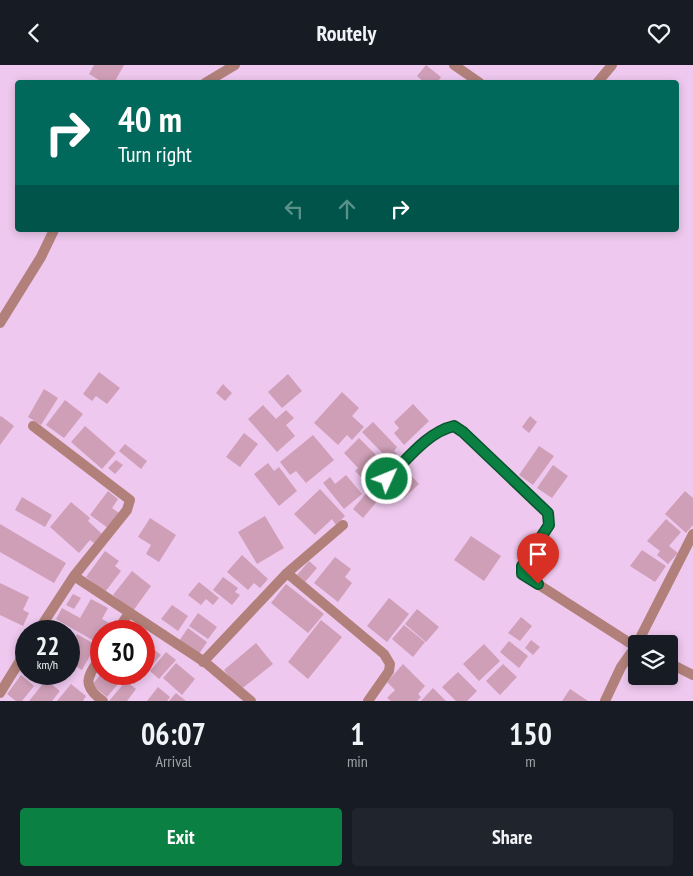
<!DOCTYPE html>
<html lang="en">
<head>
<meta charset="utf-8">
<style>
	body { margin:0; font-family:"PT Sans Narrow",sans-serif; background:#20242c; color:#f1f3f6; height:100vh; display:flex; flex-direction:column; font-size:19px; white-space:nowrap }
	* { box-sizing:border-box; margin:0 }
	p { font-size:16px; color:#9ea1a6 }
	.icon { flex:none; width:28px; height:28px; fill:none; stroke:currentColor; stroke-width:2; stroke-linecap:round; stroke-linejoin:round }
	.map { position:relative; height:636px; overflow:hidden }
	.sheet { display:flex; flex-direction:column; background:#171b24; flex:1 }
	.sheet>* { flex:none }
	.guide { position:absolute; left:15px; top:15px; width:664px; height:152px; border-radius:5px; box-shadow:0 2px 8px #0003; background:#00695c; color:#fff; overflow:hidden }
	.fabs { position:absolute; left:628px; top:570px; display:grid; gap:10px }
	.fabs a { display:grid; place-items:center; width:50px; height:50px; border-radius:5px; background:#171b24; box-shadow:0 2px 8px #0003; font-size:25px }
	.speed { position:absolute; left:15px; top:555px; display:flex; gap:10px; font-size:25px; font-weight:700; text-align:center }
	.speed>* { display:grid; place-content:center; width:65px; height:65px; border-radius:50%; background:#171b24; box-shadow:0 2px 8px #0003; line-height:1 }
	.speed small { font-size:12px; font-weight:400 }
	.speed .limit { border:8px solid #d22; background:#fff; color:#111 }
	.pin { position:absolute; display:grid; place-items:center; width:42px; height:42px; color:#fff; margin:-51px -21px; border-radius:50% 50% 50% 0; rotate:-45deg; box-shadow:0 0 5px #0007 }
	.pin .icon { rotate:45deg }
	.me { position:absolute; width:55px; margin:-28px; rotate:46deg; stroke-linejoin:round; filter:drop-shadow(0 0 4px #0008) }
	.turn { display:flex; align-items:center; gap:18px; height:105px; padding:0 20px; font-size:22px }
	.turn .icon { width:65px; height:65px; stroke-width:2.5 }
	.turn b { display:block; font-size:35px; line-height:42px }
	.lanes { display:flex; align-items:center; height:48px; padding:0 20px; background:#0003; justify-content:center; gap:25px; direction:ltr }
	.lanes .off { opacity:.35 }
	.eta { display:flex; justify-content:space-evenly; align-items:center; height:85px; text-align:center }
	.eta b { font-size:30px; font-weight:600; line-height:35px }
	.action { display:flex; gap:10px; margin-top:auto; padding:10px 20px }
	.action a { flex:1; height:58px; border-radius:5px; background:#0b8043; color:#fff; font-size:20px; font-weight:600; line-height:58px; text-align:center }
	.action a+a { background:#20242c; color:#f1f3f6 }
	header { display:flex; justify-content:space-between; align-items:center; height:65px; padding:0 20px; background:#171b24; font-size:22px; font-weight:600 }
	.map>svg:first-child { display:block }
</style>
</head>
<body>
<header><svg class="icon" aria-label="back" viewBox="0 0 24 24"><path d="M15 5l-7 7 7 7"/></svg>Routely<svg class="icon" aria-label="heart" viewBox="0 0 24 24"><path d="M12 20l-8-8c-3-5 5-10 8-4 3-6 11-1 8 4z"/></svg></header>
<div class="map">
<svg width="693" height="636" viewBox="0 0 693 636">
	<rect width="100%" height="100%" fill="#eec8ee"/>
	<path fill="#cf9fb8" d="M94,0H124L114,18H104L89,9Z
		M426,0L441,12L437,18H425L417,11Z
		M99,307L120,323L107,339L96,331L92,336L83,329Z
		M288,309L302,326L282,343L268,327Z
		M223,319L232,328L225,336L216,328Z
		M44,324L58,333L41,360L28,352Z
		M342,327L359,343L352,351L364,362L352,375L347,370L338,380L314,358Z
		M65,335L83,349L64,373L46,360Z
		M413,339L429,356L404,380L394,368L399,363L394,357Z
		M263,340L276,354L286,345L294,353L286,360L295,371L277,387L248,354Z
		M1,351L14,361L0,380V352Z
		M530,351L537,357L529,368L522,362Z
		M373,357L397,382L394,386L397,389L390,396L362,367Z
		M85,361L116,388L102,404L71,377Z
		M244,368L258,379L240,402L226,392Z
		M313,370L334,395L306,418L296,406L290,410L280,397Z
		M359,373L386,400L367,418L355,406L358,403L344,388Z
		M125,379L147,396L141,404L119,386Z
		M539,381L554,391L533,420L519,410Z
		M116,395L123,400L115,409L108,403Z
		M268,398L274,406L279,402L297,426L279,441L254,409Z
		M553,400L568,411L552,433L537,423Z
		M407,406L419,419L404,433L392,420Z
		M346,410L362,429L344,444L323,418L330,412L335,419Z
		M320,424L345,451L336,460L332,454L315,470L294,449Z
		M369,425L379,434L363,453L353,444Z
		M108,426L118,434L112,443L119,448L108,463L90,450Z
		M685,426L693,433V460L686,468L665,449Z
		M22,432L52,450L45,462L15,445Z
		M71,437L90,453L88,456L102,469L94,478L90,475L79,488L50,462Z
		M265,451L284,483L257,499L238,467Z
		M150,453L176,470L159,497L146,489L151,480L138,472Z
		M666,454L681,467L669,481L678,488L668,499L657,490L660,486L647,476Z
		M0,459L66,498L54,518L0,487Z
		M471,471L501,491L484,516L454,495Z
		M642,485L666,501L655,517L630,501Z
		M105,486L119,496L115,501L121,506L105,527L86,512Z
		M242,490L268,514L260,523L254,518L248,525L227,507Z
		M335,492L351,504L345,512L352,518L338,537L314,518Z
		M309,496L317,503L305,517L297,510Z
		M132,506L151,521L133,546L113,530Z
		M223,512L238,523L235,527L240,530L232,540L213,525Z
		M199,517L219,533L213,540L206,534L201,540L188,530Z
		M0,518L29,532L23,545L29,548L23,561L0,550Z
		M286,519L324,549L308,568L271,538Z
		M73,529L81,533L74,544L66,540Z
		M389,533L409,549L387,577L367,561Z
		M91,534L108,543L102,554L113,560L109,566H101V580L56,554L62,543L80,553Z
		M172,540L188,551L178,566L161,554Z
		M417,544L439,562L426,577L405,559Z
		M198,548L217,562L208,574L189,561Z
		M521,552L532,561L520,576L508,568Z
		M321,555L342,572L308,614L288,597Z
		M404,560L425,577L413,592L392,574Z
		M188,563L207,577L199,589L179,576Z
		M77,569L96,580L82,605L69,597V572L74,575Z
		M531,575L540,582L533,590L525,583Z
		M509,576L528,591L519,603L500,587Z
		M256,578L273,599L240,625L224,605Z
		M484,579L500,596L479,616L463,599Z
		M151,582L161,590L148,605L144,602V583L148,586Z
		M166,587L176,595L159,614L150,606Z
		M176,598L195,614L182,630L163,613Z
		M403,599L425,621L418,629L421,632L417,636H391L387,633L395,625L387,617Z
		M503,599L517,612L500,630L486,616Z
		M458,607L477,626L467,636H456L442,622Z
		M101,609H118L123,613L107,632L92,620Z
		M127,609H143L134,619L125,611Z
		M21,610L34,621L22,636H16L7,629Z
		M46,615L60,626L52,636H29Z
		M126,616L136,624L127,636H109Z
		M71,619L86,631L83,636H57Z
		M158,622L170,632L167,636H147Z
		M433,623L446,636H421Z
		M570,624L588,636H562Z
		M176,628L186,636H169Z"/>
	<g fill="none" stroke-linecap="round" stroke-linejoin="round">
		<path stroke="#b1807a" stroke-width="10" d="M454,0L480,18
			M205,18L235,0
			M597,18L612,0
			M0,258L41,192L54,165
			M33,361L130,435L127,445L74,511L38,566
			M387,414C405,397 429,366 454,361L463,367L547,448L549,461L522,501V509L636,582
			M287,508L384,589L390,599L389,606L368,636
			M74,511L206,598L251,636
			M117,566L129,548
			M637,579L693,469
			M101,591C88,611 80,620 103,636
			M203,597L287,508L343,460
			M669,598L693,610
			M0,628L26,586
			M605,636L621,602L636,581"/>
	</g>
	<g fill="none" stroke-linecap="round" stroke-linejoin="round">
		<defs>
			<path id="route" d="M387,414C406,396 427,367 454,361L463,367L548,448L549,460L522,501V509L538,519"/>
		</defs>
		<use href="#route" stroke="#07532c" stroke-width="12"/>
		<use href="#route" stroke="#0b8043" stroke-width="9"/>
	</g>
</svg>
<div class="fabs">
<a><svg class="icon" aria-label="layers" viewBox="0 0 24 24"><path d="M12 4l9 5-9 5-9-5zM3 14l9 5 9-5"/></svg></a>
</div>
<div class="speed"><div>22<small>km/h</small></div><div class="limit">30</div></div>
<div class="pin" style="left:538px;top:519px;background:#d93025"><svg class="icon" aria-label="arrive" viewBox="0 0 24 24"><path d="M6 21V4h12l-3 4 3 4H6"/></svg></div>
<svg class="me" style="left:387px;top:414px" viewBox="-20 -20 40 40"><circle r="17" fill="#0b8043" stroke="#fff" stroke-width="3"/><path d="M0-11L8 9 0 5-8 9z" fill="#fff"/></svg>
<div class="guide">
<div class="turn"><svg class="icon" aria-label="right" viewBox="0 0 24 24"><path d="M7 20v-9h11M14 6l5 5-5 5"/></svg><div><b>40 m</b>Turn right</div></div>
<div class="lanes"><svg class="icon off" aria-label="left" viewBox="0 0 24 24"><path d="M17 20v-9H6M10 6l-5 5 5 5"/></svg><svg class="icon off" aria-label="ahead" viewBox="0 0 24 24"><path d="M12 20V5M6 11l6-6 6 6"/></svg><svg class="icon" aria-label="right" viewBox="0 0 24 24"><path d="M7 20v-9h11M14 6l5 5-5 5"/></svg></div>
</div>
</div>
<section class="sheet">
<div class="eta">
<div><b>06:07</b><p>Arrival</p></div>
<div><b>1</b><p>min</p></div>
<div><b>150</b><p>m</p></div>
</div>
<div class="action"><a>Exit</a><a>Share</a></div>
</section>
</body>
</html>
